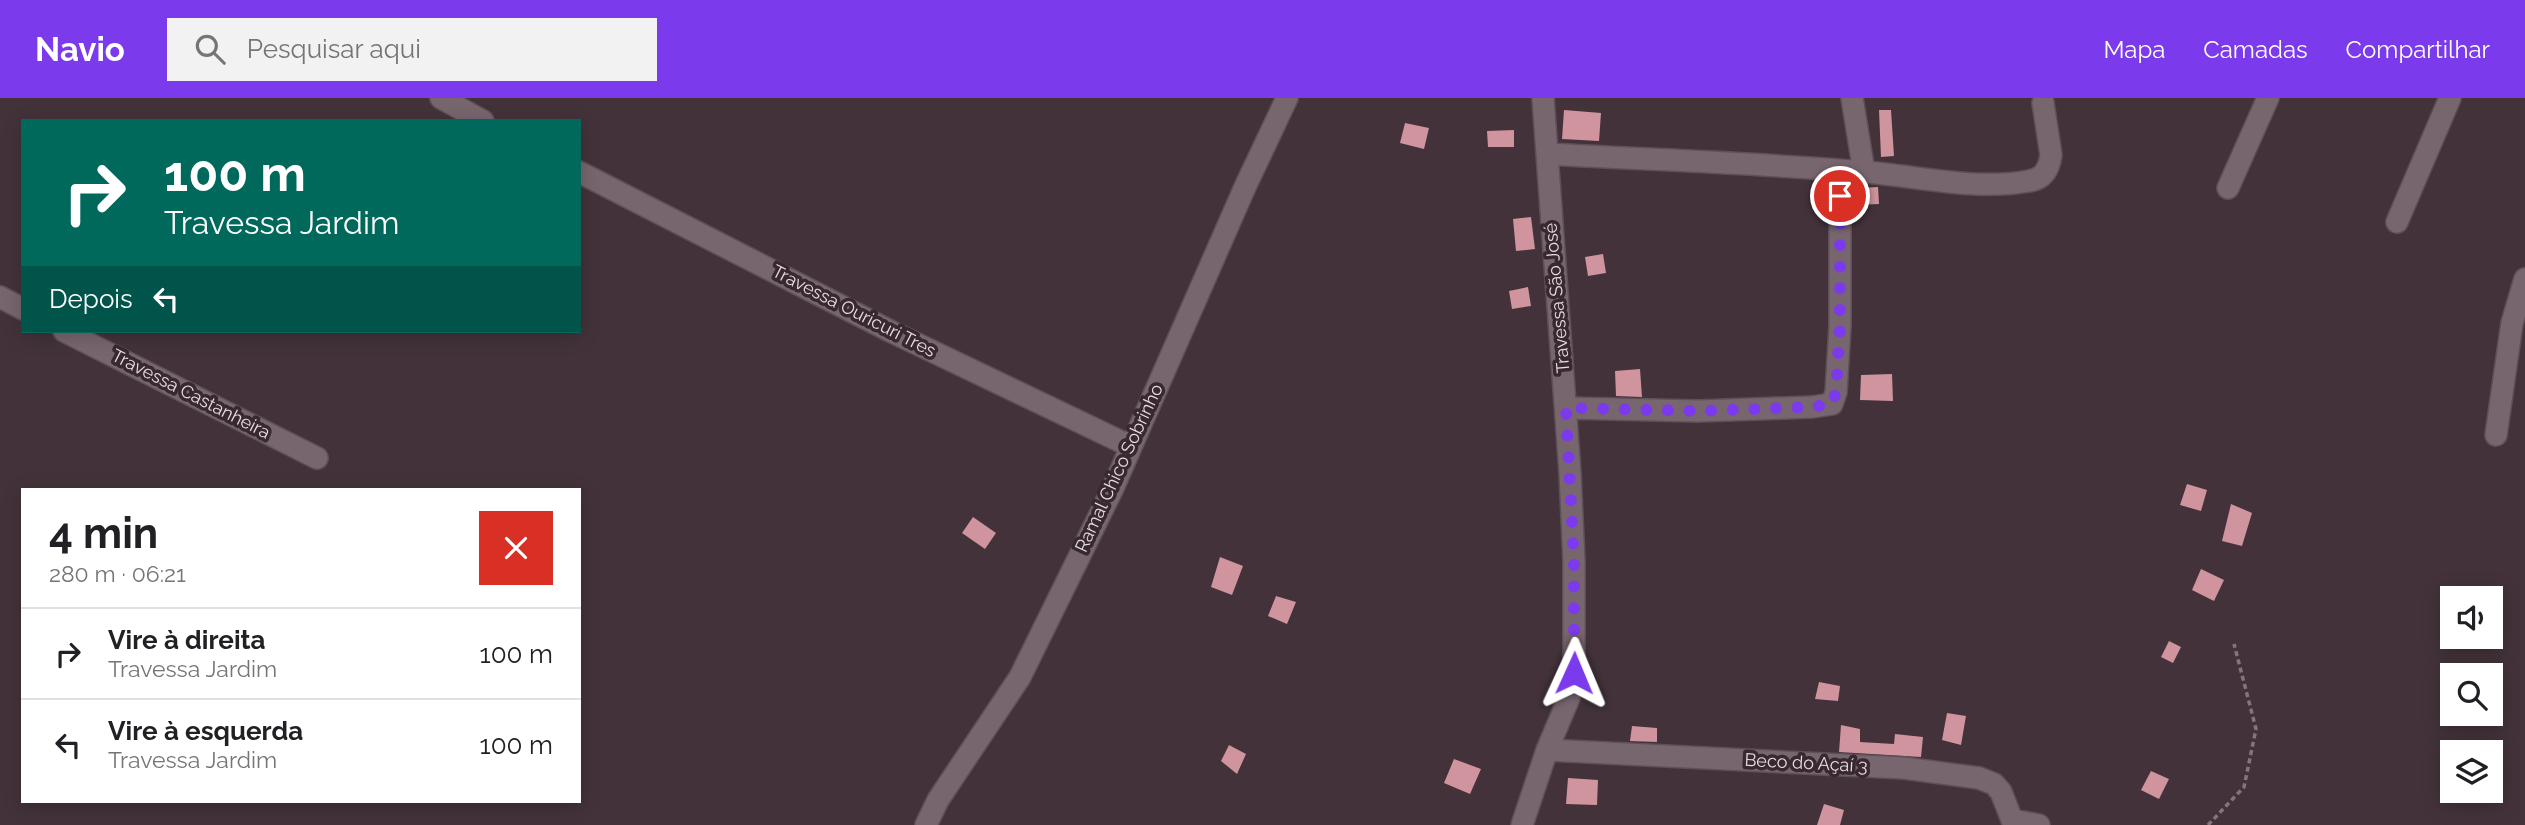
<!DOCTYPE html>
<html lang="pt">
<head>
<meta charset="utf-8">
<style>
	body { margin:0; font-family:Raleway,sans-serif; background:#f2f2f2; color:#202124; height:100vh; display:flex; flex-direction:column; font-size:26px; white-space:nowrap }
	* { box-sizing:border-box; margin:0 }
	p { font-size:23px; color:#757577 }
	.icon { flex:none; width:38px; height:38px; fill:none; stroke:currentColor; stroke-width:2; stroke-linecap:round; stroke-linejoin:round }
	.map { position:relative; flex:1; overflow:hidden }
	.drawer { position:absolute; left:21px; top:390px; width:560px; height:315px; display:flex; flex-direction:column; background:#fff; border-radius:0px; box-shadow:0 4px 18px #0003 }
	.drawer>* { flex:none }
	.guide { position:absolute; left:21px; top:21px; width:560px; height:214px; border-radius:0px; box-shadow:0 4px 18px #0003; background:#00695c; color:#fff; overflow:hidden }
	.fabs { position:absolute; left:2440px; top:488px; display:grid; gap:14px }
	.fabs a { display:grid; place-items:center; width:63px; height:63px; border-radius:0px; background:#fff; box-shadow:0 4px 18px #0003; font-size:35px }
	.pin { position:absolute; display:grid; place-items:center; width:60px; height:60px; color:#fff; margin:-30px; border:4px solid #fff; border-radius:50%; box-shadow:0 2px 7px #0007 }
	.me { position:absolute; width:77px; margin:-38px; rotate:1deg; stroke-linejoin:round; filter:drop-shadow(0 0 5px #0008) }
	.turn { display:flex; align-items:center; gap:24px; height:147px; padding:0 28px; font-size:32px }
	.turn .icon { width:91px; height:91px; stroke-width:2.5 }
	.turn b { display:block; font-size:49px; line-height:60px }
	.then { display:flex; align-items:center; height:66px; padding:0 28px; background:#0003; gap:14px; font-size:26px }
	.round { display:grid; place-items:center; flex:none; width:74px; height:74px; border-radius:0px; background:#f2f2f2 }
	.headline { display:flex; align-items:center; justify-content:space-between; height:119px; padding:0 28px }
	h1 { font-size:42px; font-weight:700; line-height:52px }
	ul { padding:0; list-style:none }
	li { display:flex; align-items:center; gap:21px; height:91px; padding:0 28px; border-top:2px solid #e0e0e0 }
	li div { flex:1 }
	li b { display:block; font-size:26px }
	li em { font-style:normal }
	header { display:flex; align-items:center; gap:42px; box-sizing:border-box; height:98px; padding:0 35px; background:#7c3aed; color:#fff }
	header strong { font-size:33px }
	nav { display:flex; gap:38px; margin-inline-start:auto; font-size:24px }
	.search { width:490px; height:63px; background:#f2f2f2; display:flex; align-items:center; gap:18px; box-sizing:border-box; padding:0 24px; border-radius:0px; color:#757577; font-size:26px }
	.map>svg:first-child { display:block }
</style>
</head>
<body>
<header>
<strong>Navio</strong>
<div class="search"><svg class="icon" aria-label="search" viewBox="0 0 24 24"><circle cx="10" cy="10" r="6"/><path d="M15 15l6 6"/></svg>Pesquisar aqui</div>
<nav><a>Mapa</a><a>Camadas</a><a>Compartilhar</a></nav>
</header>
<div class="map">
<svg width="2525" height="727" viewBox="0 0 2525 727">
	<rect width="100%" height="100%" fill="#43323a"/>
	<path fill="#d0949e" d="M1564,12L1601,15L1599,43L1562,41Z
		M1879,12H1891L1894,58L1881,59Z
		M1405,25L1429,30L1424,51L1400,45Z
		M1514,32V49H1488L1487,33Z
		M1878,89L1879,106L1858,107V90Z
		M1531,119L1535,151L1516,153L1513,121Z
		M1603,156L1606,175L1588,178L1585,159Z
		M1528,189L1531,208L1512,211L1509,193Z
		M1640,271L1642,299L1616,298L1615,273Z
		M1892,276L1893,303L1860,302L1861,277Z
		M2187,386L2207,392L2201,413L2180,407Z
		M2231,406L2252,415L2242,448L2222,443Z
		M973,419L996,435L985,451L962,435Z
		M1220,459L1243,468L1232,497L1211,489Z
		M2201,471L2224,482L2214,503L2192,492Z
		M1276,498L1296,504L1287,526L1268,518Z
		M2169,543L2181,549L2173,565L2161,559Z
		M1819,584L1840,588L1838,603L1815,601Z
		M1947,615L1966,618L1961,647L1942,642Z
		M1841,627L1860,631V644L1894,646L1895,636L1923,639L1921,659L1839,654Z
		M1632,628L1657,630V644L1630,643Z
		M1229,647L1246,656L1237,676L1221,663Z
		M1454,661L1481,671L1470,696L1444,685Z
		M2151,673L2169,681L2159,701L2141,692Z
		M1568,680L1598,682L1597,707L1566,706Z
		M1824,706L1844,712L1840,727H1817Z"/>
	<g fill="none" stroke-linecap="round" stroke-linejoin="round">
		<defs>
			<path id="street" d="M441,0L483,23
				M1852,0L1864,74
				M1548,56C1653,62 1759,65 1864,74C1918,78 1974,93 2029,83C2043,81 2049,71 2051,57L2043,5
				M579,74L890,233L1130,348
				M2228,90L2268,0
				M2397,124L2450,0
				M0,199L23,211
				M64,233L317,360
				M1566,310L1698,313L1812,309L1832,306L1836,294L1840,228V73
				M2496,337L2512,225L2525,181
				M1547,652L1904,670L1979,680L1994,686L2001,694L2012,722L2039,727
				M926,727L938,702L1020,579L1113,390L1245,89L1287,0
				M1522,727L1547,652L1569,600L1574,575V464L1570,375L1543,0"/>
		</defs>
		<use href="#street" stroke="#5e5057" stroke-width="24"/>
		<path stroke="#84757c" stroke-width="3.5" stroke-dasharray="5 3.5" stroke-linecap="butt" d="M2208,727L2244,689L2256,631L2234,546"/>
		<use href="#street" stroke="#78666f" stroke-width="21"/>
	</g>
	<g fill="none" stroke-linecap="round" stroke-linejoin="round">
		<path stroke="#7c3aed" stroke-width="12" stroke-dasharray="0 21.6" d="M1574,575V464L1566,310L1698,313L1812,309L1832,306L1836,294L1840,228V98"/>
	</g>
	<g text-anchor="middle" stroke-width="7" stroke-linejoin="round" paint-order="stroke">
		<g font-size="18" fill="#e6dbe0" stroke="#382830">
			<text transform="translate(1557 200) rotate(-95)" y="6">Travessa São José</text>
			<text transform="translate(854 213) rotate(27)" y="6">Travessa Ouricuri Tres</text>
			<text transform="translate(191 296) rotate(27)" y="6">Travessa Castanheira</text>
			<text transform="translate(1119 370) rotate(-65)" y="6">Ramal Chico Sobrinho</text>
			<text transform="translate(1806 665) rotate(3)" y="6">Beco do Açaí 3</text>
		</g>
	</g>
</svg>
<div class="fabs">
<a><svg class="icon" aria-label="sound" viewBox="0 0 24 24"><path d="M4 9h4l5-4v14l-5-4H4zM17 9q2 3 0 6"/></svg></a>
<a><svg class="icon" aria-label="search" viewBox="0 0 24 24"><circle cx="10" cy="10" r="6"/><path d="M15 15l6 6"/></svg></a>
<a><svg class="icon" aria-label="layers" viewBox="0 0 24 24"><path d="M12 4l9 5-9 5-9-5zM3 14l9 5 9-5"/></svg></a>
</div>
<div class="pin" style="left:1840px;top:98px;background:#d93025"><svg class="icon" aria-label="arrive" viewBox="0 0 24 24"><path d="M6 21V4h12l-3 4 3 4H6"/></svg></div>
<svg class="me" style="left:1574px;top:575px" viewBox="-20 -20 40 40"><path d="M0-17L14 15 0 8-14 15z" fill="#7c3aed" stroke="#fff" stroke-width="4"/></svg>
<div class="guide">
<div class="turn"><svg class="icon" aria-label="right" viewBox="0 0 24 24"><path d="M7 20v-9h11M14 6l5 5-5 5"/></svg><div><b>100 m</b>Travessa Jardim</div></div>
<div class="then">Depois<svg class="icon" aria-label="left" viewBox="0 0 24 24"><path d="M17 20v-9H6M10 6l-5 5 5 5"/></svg></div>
</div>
<section class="drawer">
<div class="headline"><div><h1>4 min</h1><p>280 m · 06:21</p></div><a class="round" style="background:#d93025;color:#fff"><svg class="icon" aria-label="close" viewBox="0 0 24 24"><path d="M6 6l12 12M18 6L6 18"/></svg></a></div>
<ul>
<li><svg class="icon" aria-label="right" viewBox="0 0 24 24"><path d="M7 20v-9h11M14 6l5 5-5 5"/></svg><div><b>Vire à direita</b><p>Travessa Jardim</p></div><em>100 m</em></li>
<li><svg class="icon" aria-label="left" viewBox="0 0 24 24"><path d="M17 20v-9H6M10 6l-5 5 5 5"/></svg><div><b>Vire à esquerda</b><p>Travessa Jardim</p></div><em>100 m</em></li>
</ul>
</section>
</div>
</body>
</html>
